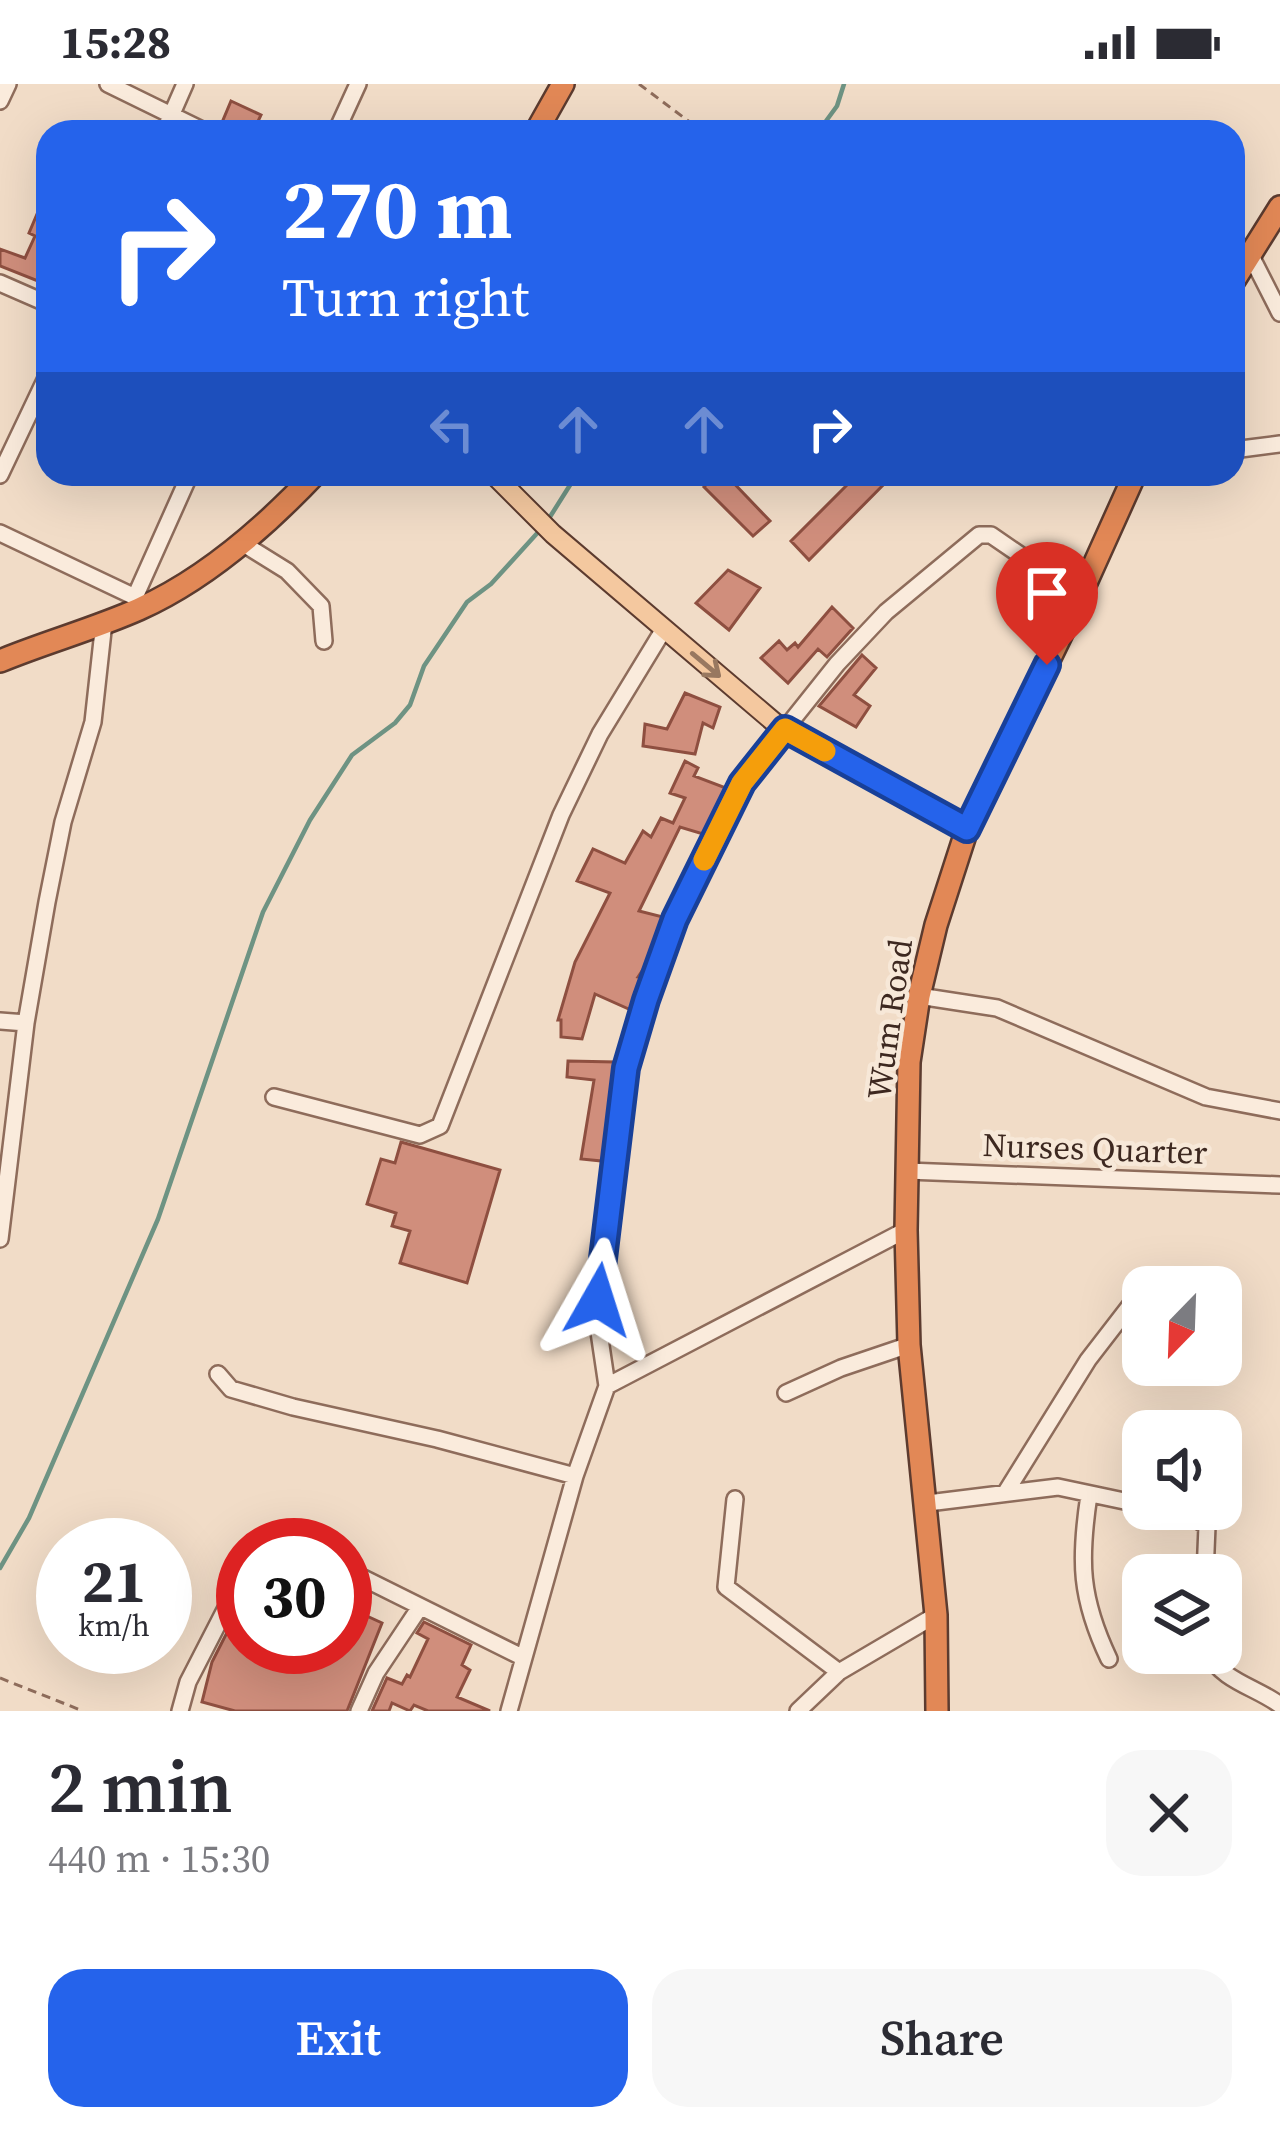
<!DOCTYPE html>
<html lang="en">
<head>
<meta charset="utf-8">
<style>
	body { margin:0; font-family:"Source Serif 4",serif; background:#f7f7f7; color:#2b2b33; height:100vh; display:flex; flex-direction:column; font-size:45px; white-space:nowrap }
	* { box-sizing:border-box; margin:0 }
	p { font-size:39px; color:#7c7c81 }
	.icon { flex:none; width:66px; height:66px; fill:none; stroke:currentColor; stroke-width:2; stroke-linecap:round; stroke-linejoin:round }
	.map { position:relative; height:1627px; overflow:hidden }
	.details { display:flex; flex-direction:column; background:#fff; flex:1 }
	.details>* { flex:none }
	.top-card { position:absolute; left:36px; top:36px; width:1209px; height:366px; border-radius:36px; box-shadow:0 12px 48px #0002; background:#2563eb; color:#fff; overflow:hidden }
	.needle { width:78px; rotate:203deg }
	.controls { position:absolute; left:1122px; top:1182px; display:grid; gap:24px }
	.controls a { display:grid; place-items:center; width:120px; height:120px; border-radius:24px; background:#fff; box-shadow:0 12px 48px #0002; font-size:60px }
	.speed { position:absolute; left:36px; top:1434px; display:flex; gap:24px; font-size:60px; font-weight:700; text-align:center }
	.speed>* { display:grid; place-content:center; width:156px; height:156px; border-radius:50%; background:#fff; box-shadow:0 12px 48px #0002; line-height:1 }
	.speed small { font-size:30px; font-weight:400 }
	.speed .limit { border:18px solid #d22; background:#fff; color:#111 }
	.pin { position:absolute; display:grid; place-items:center; width:102px; height:102px; color:#fff; margin:-123px -51px; border-radius:50% 50% 50% 0; rotate:-45deg; box-shadow:0 0 12px #0007 }
	.pin .icon { rotate:45deg }
	.me { position:absolute; width:132px; margin:-66px; rotate:6deg; stroke-linejoin:round; filter:drop-shadow(0 0 9px #0008) }
	.turn { display:flex; align-items:center; gap:42px; height:252px; padding:0 48px; font-size:54px }
	.turn .icon { width:156px; height:156px; stroke-width:2.5 }
	.turn b { display:block; font-size:84px; line-height:102px }
	.lanes { display:flex; align-items:center; height:114px; padding:0 48px; background:#0003; justify-content:center; gap:60px; direction:ltr }
	.lanes .off { opacity:.35 }
	.round { display:grid; place-items:center; flex:none; width:126px; height:126px; border-radius:36px; background:#f7f7f7 }
	.head { display:flex; align-items:center; justify-content:space-between; height:204px; padding:0 48px }
	h1 { font-size:72px; font-weight:600; line-height:90px }
	.primary-button { display:flex; gap:24px; margin-top:auto; padding:24px 48px }
	.primary-button a { flex:1; height:138px; border-radius:36px; background:#2563eb; color:#fff; font-size:48px; font-weight:600; line-height:138px; text-align:center }
	.primary-button a+a { background:#f7f7f7; color:#2b2b33 }
	.status { display:flex; justify-content:space-between; align-items:center; height:84px; padding:0 60px; background:#fff; direction:ltr }
	.status svg { height:33px; fill:currentColor }
	.map>svg:first-child { display:block }
</style>
</head>
<body>
<div class="status"><b>15:28</b><svg viewBox="0 0 49 12"><path d="M0 12V9h3v3zM5 12V6h3v6zM10 12V3h3v9zM15 12V0h3v12zM26 1h20v11H26zM47 4h2v5h-2z"/></svg></div>
<div class="map">
<svg width="1280" height="1627" viewBox="0 0 1280 1627">
	<rect width="100%" height="100%" fill="#f1dcc7"/>
	<g fill="none" stroke-linecap="round" stroke-linejoin="round">
		<path stroke="#6e9383" stroke-width="4.5" d="M818,48L837,22L844,0
			M548,436L577,390
			M0,1484L29,1434L158,1135L263,828L310,736L352,671L395,639L410,621L424,582L467,518L491,500L541,445"/>
	</g>
	<path fill="#d08e7c" stroke="#8e4f40" stroke-width="3" d="M231,17L261,31L253,48H218Z
		M48,104V201L0,182V165L25,174L35,152L29,149Z
		M716,390H725L770,437L753,452L704,403Z
		M858,390H894L809,476L791,457Z
		M728,486L760,504L729,546L696,519Z
		M832,523L853,544L827,573L818,565L788,599L761,574L779,557L787,566L795,559L798,563Z
		M862,571L876,584L854,611L870,622L856,643L819,622Z
		M685,609L720,623L713,644L703,639L695,670L643,662L645,640L667,645Z
		M685,677L698,684L694,692L726,704L703,750L680,743L639,827L663,833L648,878L638,893L643,894L635,908L638,909L631,926L595,910L582,955L561,953V936H558L575,878L610,809L577,797L593,765L625,779L643,747L651,753L661,734L673,739L685,714L670,709Z
		M568,977L615,978L602,1077L581,1075L594,996L567,993Z
		M401,1058L500,1086L467,1199L400,1179L410,1147L392,1142L396,1129L367,1120L381,1075L395,1079Z
		M307,1439L332,1448L327,1461L309,1456L303,1450Z
		M243,1517V1563H345V1522L382,1539L347,1627H235L202,1618L212,1578Z
		M424,1538L471,1561L462,1581L470,1586L457,1613L490,1627H428L414,1621L410,1627L392,1619L389,1627H372L387,1594L402,1600L407,1591L410,1593L428,1555L417,1549Z"/>
	<g fill="none" stroke-linecap="round" stroke-linejoin="round">
		<defs>
			<path id="minor" d="M108,0L206,48
				M0,17L8,0
				M164,48L185,0
				M336,48L358,0
				M1249,168L1280,229
				M0,199L48,220
				M1233,366L1280,360
				M0,391L48,290
				M0,449L135,513L140,524
				M242,459L287,487L321,522L324,557
				M135,513L190,390
				M919,912L997,924L1206,1013L1280,1027
				M0,937L26,939
				M274,1013L420,1051L440,1042L561,731L600,650L664,545
				M907,1087L1280,1101
				M0,1155L26,939L47,818L63,738L93,638L104,538
				M218,1290L231,1305L293,1323L437,1355L575,1392
				M607,1302L599,1248L598,1216L626,984L675,835L742,699L837,580L886,528L979,451H991L1080,512
				M786,1309L841,1284L909,1261
				M1006,1408L1088,1276L1132,1219
				M1089,1411C1079,1477 1080,1514 1109,1575
				M735,1415L726,1503L839,1588
				M928,1419L1058,1403L1143,1421
				M1166,1425L1187,1429L1207,1442L1205,1491
				M261,1461L269,1451L298,1461
				M345,1485L522,1573
				M1208,1569C1222,1597 1256,1603 1280,1621
				M180,1627L188,1598L243,1491
				M359,1627L376,1589L420,1523
				M509,1627L575,1392L607,1302L906,1146
				M798,1627L839,1588L936,1531"/>
			<path id="major" d="M493,390L553,450L775,639L967,745"/>
			<path id="highway" d="M536,48L563,0
				M1233,198L1280,123
				M0,577C46,558 94,545 139,525C206,495 265,443 315,390
				M937,1627L936,1531L909,1261L906,1146L909,978L919,912L936,841L967,745L1080,512L1135,390"/>
		</defs>
		<use href="#minor" stroke="#8e6c5b" stroke-width="20"/>
		<use href="#major" stroke="#5c3b2f" stroke-width="22"/>
		<use href="#highway" stroke="#5c3b2f" stroke-width="26"/>
		<path stroke="#8e6c5b" stroke-width="3" stroke-dasharray="9 6" stroke-linecap="butt" d="M639,0L703,48
			M0,1594L83,1627"/>
		<use href="#minor" stroke="#faebdc" stroke-width="15"/>
		<use href="#major" stroke="#f4c89f" stroke-width="18"/>
		<use href="#highway" stroke="#e28856" stroke-width="21"/>
	</g>
	<defs><path id="oneway-shaft" d="M-6 0H5M1.5-3L5.5 0L1.5 3" fill="none" stroke-width="1.6" stroke-linecap="round" stroke-linejoin="round" transform="scale(3)"/></defs>
	<use stroke="#987860" href="#oneway-shaft" transform="translate(706 581) rotate(40)"/>
	<g fill="none" stroke-linecap="round" stroke-linejoin="round">
		<defs>
			<path id="route" d="M598,1216L626,984L646,916L675,835L742,699L785,645L967,745L1047,581"/>
		</defs>
		<use href="#route" stroke="#184099" stroke-width="30"/>
		<use href="#route" stroke="#2563eb" stroke-width="21"/>
		<path stroke="#f59e0b" stroke-width="21" d="M704,776L742,699L785,645L825,667"/>
	</g>
	<g text-anchor="middle" stroke-width="9" stroke-linejoin="round" paint-order="stroke">
		<g font-size="33" fill="#3d2820" stroke="#f7e8d8">
			<text transform="translate(889 935) rotate(-82)" y="12">Wum Road</text>
			<text transform="translate(1095 1064) rotate(2)" y="12">Nurses Quarter</text>
		</g>
	</g>
</svg>
<div class="controls">
<a><svg class="needle" viewBox="-14 -14 28 28"><path d="M0-13l5 13h-10z" fill="#e53935"/><path d="M0 13l5-13h-10z" fill="#7c7c81"/></svg></a>
<a><svg class="icon" aria-label="sound" viewBox="0 0 24 24"><path d="M4 9h4l5-4v14l-5-4H4zM17 9q2 3 0 6"/></svg></a>
<a><svg class="icon" aria-label="layers" viewBox="0 0 24 24"><path d="M12 4l9 5-9 5-9-5zM3 14l9 5 9-5"/></svg></a>
</div>
<div class="speed"><div>21<small>km/h</small></div><div class="limit">30</div></div>
<div class="pin" style="left:1047px;top:581px;background:#d93025"><svg class="icon" aria-label="arrive" viewBox="0 0 24 24"><path d="M6 21V4h12l-3 4 3 4H6"/></svg></div>
<svg class="me" style="left:598px;top:1216px" viewBox="-20 -20 40 40"><path d="M0-17L14 15 0 8-14 15z" fill="#2563eb" stroke="#fff" stroke-width="4"/></svg>
<div class="top-card">
<div class="turn"><svg class="icon" aria-label="right" viewBox="0 0 24 24"><path d="M7 20v-9h11M14 6l5 5-5 5"/></svg><div><b>270 m</b>Turn right</div></div>
<div class="lanes"><svg class="icon off" aria-label="left" viewBox="0 0 24 24"><path d="M17 20v-9H6M10 6l-5 5 5 5"/></svg><svg class="icon off" aria-label="ahead" viewBox="0 0 24 24"><path d="M12 20V5M6 11l6-6 6 6"/></svg><svg class="icon off" aria-label="ahead" viewBox="0 0 24 24"><path d="M12 20V5M6 11l6-6 6 6"/></svg><svg class="icon" aria-label="right" viewBox="0 0 24 24"><path d="M7 20v-9h11M14 6l5 5-5 5"/></svg></div>
</div>
</div>
<section class="details">
<div class="head"><div><h1>2 min</h1><p>440 m · 15:30</p></div><a class="round"><svg class="icon" aria-label="close" viewBox="0 0 24 24"><path d="M6 6l12 12M18 6L6 18"/></svg></a></div>
<div class="primary-button"><a>Exit</a><a>Share</a></div>
</section>
</body>
</html>
